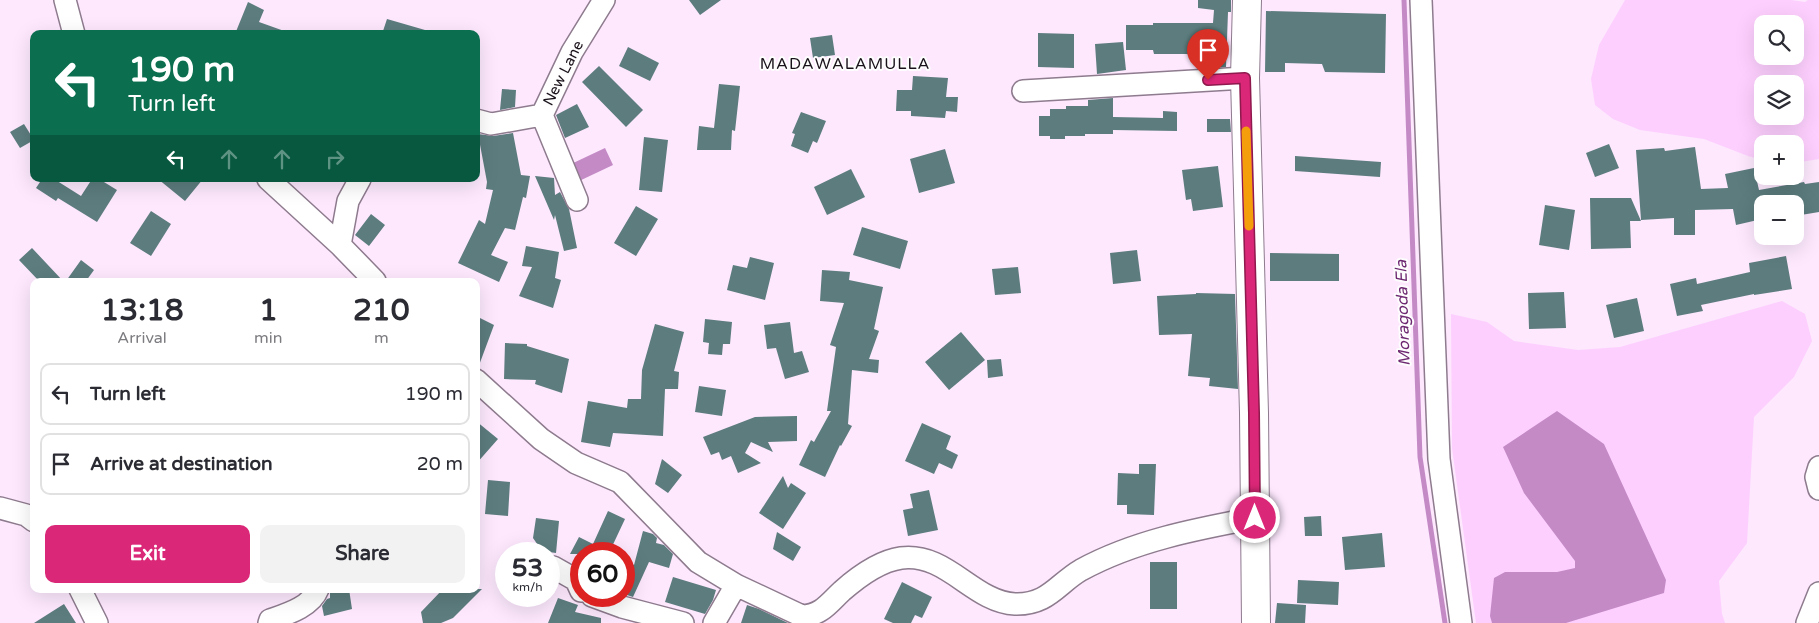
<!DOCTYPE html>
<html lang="en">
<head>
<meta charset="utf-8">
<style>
	body { margin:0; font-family:"Varela Round",sans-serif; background:#f2f2f3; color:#2b2b33; height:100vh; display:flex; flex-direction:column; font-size:19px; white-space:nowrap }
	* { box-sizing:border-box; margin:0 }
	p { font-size:16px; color:#7c7c81 }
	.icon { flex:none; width:28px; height:28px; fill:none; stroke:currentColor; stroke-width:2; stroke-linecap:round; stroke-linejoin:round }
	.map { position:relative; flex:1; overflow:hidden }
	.sheet { position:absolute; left:30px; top:278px; width:450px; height:315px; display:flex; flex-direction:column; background:#fff; border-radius:10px; box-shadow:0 5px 20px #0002 }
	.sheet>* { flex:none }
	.banner { position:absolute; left:30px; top:30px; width:450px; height:152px; border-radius:10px; box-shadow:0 5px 20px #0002; background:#0b6e4f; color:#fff; overflow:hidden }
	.fabs { position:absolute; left:1754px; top:15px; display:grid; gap:10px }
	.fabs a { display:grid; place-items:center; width:50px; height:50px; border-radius:10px; background:#fff; box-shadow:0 5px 20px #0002; font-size:25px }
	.speed { position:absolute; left:495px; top:542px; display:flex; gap:10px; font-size:25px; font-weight:700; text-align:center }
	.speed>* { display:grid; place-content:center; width:65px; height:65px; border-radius:50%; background:#fff; box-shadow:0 5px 20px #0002; line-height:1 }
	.speed small { font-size:12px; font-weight:400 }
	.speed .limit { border:8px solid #d22; background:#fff; color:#111 }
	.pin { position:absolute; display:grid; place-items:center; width:42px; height:42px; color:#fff; margin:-51px -21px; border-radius:50% 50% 50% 0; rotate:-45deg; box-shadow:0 0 5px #0007 }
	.pin .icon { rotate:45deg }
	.me { position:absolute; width:55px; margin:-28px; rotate:0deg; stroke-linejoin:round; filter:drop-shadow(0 0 4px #0008) }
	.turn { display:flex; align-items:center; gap:18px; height:105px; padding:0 15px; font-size:22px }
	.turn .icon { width:65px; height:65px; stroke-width:2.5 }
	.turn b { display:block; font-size:35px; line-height:42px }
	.lanes { display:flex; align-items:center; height:48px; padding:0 15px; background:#0003; justify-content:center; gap:25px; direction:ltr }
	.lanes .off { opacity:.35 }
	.eta { display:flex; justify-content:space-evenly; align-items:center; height:85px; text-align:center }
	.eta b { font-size:30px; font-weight:800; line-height:35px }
	.primary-button { display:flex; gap:10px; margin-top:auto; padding:10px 15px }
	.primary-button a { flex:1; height:58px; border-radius:10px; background:#db2777; color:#fff; font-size:20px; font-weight:800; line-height:58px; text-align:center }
	.primary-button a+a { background:#f2f2f3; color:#2b2b33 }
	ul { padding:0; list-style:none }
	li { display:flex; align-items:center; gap:15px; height:62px; margin:0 10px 8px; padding:0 5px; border:2px solid #e1e1e2; border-radius:10px }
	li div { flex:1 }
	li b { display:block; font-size:19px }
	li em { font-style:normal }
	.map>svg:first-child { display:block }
</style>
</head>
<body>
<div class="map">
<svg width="1819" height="623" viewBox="0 0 1819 623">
	<rect width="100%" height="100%" fill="#fde8fe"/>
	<path fill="#fdcffe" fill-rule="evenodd" d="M1625,0H1791L1805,2L1808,0H1819V159L1795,163V144H1762V160L1748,156L1704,139L1640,130L1613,119L1595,105L1591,79L1599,45ZM1762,24H1795V56H1762ZM1762,84H1795V116H1762Z
		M1782,301L1805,314L1812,341L1794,377L1754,417L1747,543L1719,581L1722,614L1725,623H1476L1452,448L1451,314L1487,322L1514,341L1578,350L1620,347Z"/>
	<path fill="#c48ac6" d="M605,148L613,165L577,182L569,165Z
		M1557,411L1604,444L1666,580L1664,593L1566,623H1492L1490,616L1494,578L1505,572H1557L1575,568V561L1524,493L1503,447Z"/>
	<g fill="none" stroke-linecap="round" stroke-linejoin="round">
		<path stroke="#c48ac6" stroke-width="5" d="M1404,0L1420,457L1445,623"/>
	</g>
	<path fill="#5c7c7d" d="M689,0H721L700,15Z
		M1198,0H1231V12H1228L1226,67L1206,68V61H1203V54H1154L1153,50H1126V25H1153V23H1213L1214,10L1198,8Z
		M248,2L264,10L259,22L287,32V34H235Z
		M1266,11L1386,14L1385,73L1325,72L1322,64L1285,63V72H1265Z
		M387,19L425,30V34H382Z
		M1038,33L1074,34V68L1038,67Z
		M832,35L835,55L813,58L810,38Z
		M1123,42L1126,70L1097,74L1095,44Z
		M628,47L659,63L650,81L619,66Z
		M599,66L643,110L626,127L582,82Z
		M913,76L948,78L946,97H958L957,112L946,111L945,118L911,116V111H896L897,90H912Z
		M719,84L740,86L735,131L732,130L731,150H697L699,126L714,128Z
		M502,89L516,90L515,107L500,110Z
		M1113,98V117L1163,118V111L1177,112V131L1113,130V134H1085V136H1065V139H1050V136H1039V116H1050V109H1066V106H1088V100Z
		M577,104L589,127L565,138L556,115Z
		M801,112L826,121L817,143L813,141L808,153L791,146L795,134L792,133Z
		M1207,119H1230L1231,132H1207Z
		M24,124L34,140L20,148L10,132Z
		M513,133L521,175L530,176L526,198L523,197L515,230L505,228L491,255L508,262L499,282L458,263L479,220L485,224L493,190L486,189L487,182L478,134L493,136Z
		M644,137L668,140L662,192L639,190Z
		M1609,144L1619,168L1595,177L1586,153Z
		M1695,147L1701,189L1728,188L1725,174L1754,168L1759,190L1804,182L1805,184L1819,182V212L1795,216V204H1762V219L1736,225L1733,209L1695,210V235H1674V218L1641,220L1636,150L1664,148L1665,151Z
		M945,149L955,183L919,193L910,159Z
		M1295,156L1381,162L1380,177L1295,171Z
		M1218,166L1223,207L1193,211L1191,199L1186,200L1182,170Z
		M851,169L865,197L827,215L814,187Z
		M535,176L554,178L555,195L560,192L569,209L577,248L564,251L555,215L554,220Z
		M42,179H54L81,196L92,179H99L117,190L97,222L58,198L56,201L36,188Z
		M158,179H203L185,201Z
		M1590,198H1631L1641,221H1630L1631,248L1591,249Z
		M1545,205L1575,210L1569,250L1539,245Z
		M636,206L658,219L636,256L614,243Z
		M151,211L171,224L151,256L130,243Z
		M371,214L385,225L369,246L355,235Z
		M862,227L908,241L900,269L853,255Z
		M526,246L559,252L555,278L561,280L553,308L519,296L532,267L522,266Z
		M32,248L63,281H39L19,260Z
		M1137,250L1141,281L1113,284L1110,253Z
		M1270,253L1339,254V281H1270Z
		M1786,256L1792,289L1754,295V294L1701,305L1703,311L1677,316L1670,284L1696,278L1697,284L1750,272L1749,263Z
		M750,257L774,263L765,300L727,290L733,265L747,268Z
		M81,260L94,270L86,281H66Z
		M1018,267L1021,293L995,295L992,269Z
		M822,270L850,272L849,280L883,287L874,329L879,331L869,359L879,360L878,373L852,370L848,424L852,426L841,446L840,445L825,477L799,465L811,440L814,442L831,411H827L836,347L830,345L844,303L820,301Z
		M1564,292L1566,328L1529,329L1528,293Z
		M1196,293L1235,294L1238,389L1209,386L1210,378L1188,376L1192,334L1159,335L1157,296L1196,294Z
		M1637,298L1644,331L1614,338L1606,305Z
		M476,316L494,325L478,368H476Z
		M705,319L732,322L730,344H723L722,355L708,354L709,343L703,342Z
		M790,322L794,353L802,351L809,372L785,379L776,348L767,349L764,325Z
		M655,324L684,332L674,371L679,372L678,389H665L663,436L613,433L610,447L581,442L588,401L627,408L628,399H641L642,370Z
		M961,332L985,360L949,390L925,362Z
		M505,343L527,344V346L569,359L562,393L535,384L536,380L504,379Z
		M1001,359L1003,376L988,378L987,360Z
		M699,386L726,390L722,416L695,412Z
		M797,416V441L768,442L773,452L751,442L745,453L761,463L738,473L731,456L722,460L719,452L711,455L703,437L755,417Z
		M476,421L498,439L476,464Z
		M922,423L951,436L946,449L958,455L952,469L939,463L934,474L905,461Z
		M662,459L682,475L668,493L655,484Z
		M1139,464H1156L1154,515L1127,514V505H1117L1118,473L1139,474Z
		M783,476L788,488L791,483L806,493L783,529L759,513Z
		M488,480L510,482L508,516L485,514Z
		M929,490L938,530L908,536L903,510L913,508L910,494Z
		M608,511L625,519L609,553L611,554H570L579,537L593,544Z
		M1321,516L1322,536H1305L1304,517Z
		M536,518L559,521L556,553L542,551L533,538Z
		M643,531L653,534L657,538L656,543L664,545L673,554L669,568L649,562L633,597L624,594V559L634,565Z
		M777,532L801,547L793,561L773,549Z
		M1382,533L1385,567L1345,570L1342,537Z
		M1150,562H1177V609H1150Z
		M673,577L716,590L713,600L705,614L665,602Z
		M1298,580L1339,582L1338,605L1297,603Z
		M902,582L932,597L922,618L915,615L911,623H893L884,619Z
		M330,589H349L352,609L324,616L322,606L327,599L330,598Z
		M443,589H482L453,618L441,623H423L421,612Z
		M558,598L578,605L575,612L601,618V623H548Z
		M1277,603L1306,605L1305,623H1275Z
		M64,604L76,623H34Z
		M747,605L759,609L788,623H741Z"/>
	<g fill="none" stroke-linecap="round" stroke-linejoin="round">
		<defs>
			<path id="minor" d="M65,0L74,34
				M1421,0L1439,459L1461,623
				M1023,91L1245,78
				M542,115L577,200
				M476,120L491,124L542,115L572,52L604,0
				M268,179L340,245L375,281
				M340,245L348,201L360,179
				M476,380L541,439L576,463L620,482L698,562L736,585L802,616C822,615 829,603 842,591C859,576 880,561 901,558C947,552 973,602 1015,604C1048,605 1057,584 1081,570C1134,541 1196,529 1255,518
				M1819,467L1816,477L1819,489
				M0,508L26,515L34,521
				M549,569L553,567L576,580L581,591
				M80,589L97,623
				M592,596L622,607L683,623
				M269,623L270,620C287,614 311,607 318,589
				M714,623L736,585
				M1807,623L1819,593"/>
			<path id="major" d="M1247,0L1245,78L1254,413L1256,623"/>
		</defs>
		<use href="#minor" stroke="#8e7b8e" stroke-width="24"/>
		<use href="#major" stroke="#8e7b8e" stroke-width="30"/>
		<use href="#minor" stroke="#fff" stroke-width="21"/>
		<use href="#major" stroke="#fff" stroke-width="28"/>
	</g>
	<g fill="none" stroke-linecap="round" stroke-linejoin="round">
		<defs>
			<path id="route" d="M1208,80L1245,78L1254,413L1255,518"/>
		</defs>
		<use href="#route" stroke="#8e194d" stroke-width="12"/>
		<use href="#route" stroke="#db2777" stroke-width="9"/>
		<path stroke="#f59e0b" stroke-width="9" d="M1246,131L1249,226"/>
	</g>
	<g text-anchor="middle" stroke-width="4" stroke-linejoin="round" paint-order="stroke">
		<g font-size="15" fill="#1a121a" stroke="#fdfdfd">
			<text transform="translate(563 73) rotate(-63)" y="5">New Lane</text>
		</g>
		<g font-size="16" letter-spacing="1" fill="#1a121a" stroke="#fdfdfd">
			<text x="845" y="69">MADAWALAMULLA</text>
		</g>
		<g font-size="16" font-style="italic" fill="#6d2871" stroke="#fdfdfd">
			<text transform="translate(1402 313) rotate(-92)" y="6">Moragoda Ela</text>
		</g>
	</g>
</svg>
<div class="fabs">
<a><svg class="icon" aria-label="search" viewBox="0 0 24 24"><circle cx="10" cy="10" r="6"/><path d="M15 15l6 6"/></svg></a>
<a><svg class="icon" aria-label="layers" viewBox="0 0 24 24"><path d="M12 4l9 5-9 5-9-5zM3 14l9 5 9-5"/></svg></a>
<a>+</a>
<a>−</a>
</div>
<div class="speed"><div>53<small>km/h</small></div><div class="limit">60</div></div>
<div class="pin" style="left:1208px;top:80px;background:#d93025"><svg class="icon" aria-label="arrive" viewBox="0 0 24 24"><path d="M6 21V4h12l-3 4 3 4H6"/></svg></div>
<svg class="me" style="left:1255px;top:518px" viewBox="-20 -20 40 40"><circle r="17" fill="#db2777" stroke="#fff" stroke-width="3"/><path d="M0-11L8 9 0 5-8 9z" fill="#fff"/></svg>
<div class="banner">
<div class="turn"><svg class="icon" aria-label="left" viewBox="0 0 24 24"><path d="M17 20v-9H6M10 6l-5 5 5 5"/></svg><div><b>190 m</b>Turn left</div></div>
<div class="lanes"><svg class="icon" aria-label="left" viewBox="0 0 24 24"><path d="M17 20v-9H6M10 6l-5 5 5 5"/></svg><svg class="icon off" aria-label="ahead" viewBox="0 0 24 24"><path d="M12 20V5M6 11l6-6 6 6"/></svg><svg class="icon off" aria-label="ahead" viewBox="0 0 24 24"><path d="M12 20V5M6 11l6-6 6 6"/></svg><svg class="icon off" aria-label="right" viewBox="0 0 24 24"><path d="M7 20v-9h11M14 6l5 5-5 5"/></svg></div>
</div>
<section class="sheet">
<div class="eta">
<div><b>13:18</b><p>Arrival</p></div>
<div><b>1</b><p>min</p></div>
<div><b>210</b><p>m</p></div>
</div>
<ul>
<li><svg class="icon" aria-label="left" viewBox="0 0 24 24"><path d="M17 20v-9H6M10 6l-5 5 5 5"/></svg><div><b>Turn left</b></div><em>190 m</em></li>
<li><svg class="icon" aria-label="arrive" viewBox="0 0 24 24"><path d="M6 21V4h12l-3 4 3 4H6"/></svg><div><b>Arrive at destination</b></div><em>20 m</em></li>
</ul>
<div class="primary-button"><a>Exit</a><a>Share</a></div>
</section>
</div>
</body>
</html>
